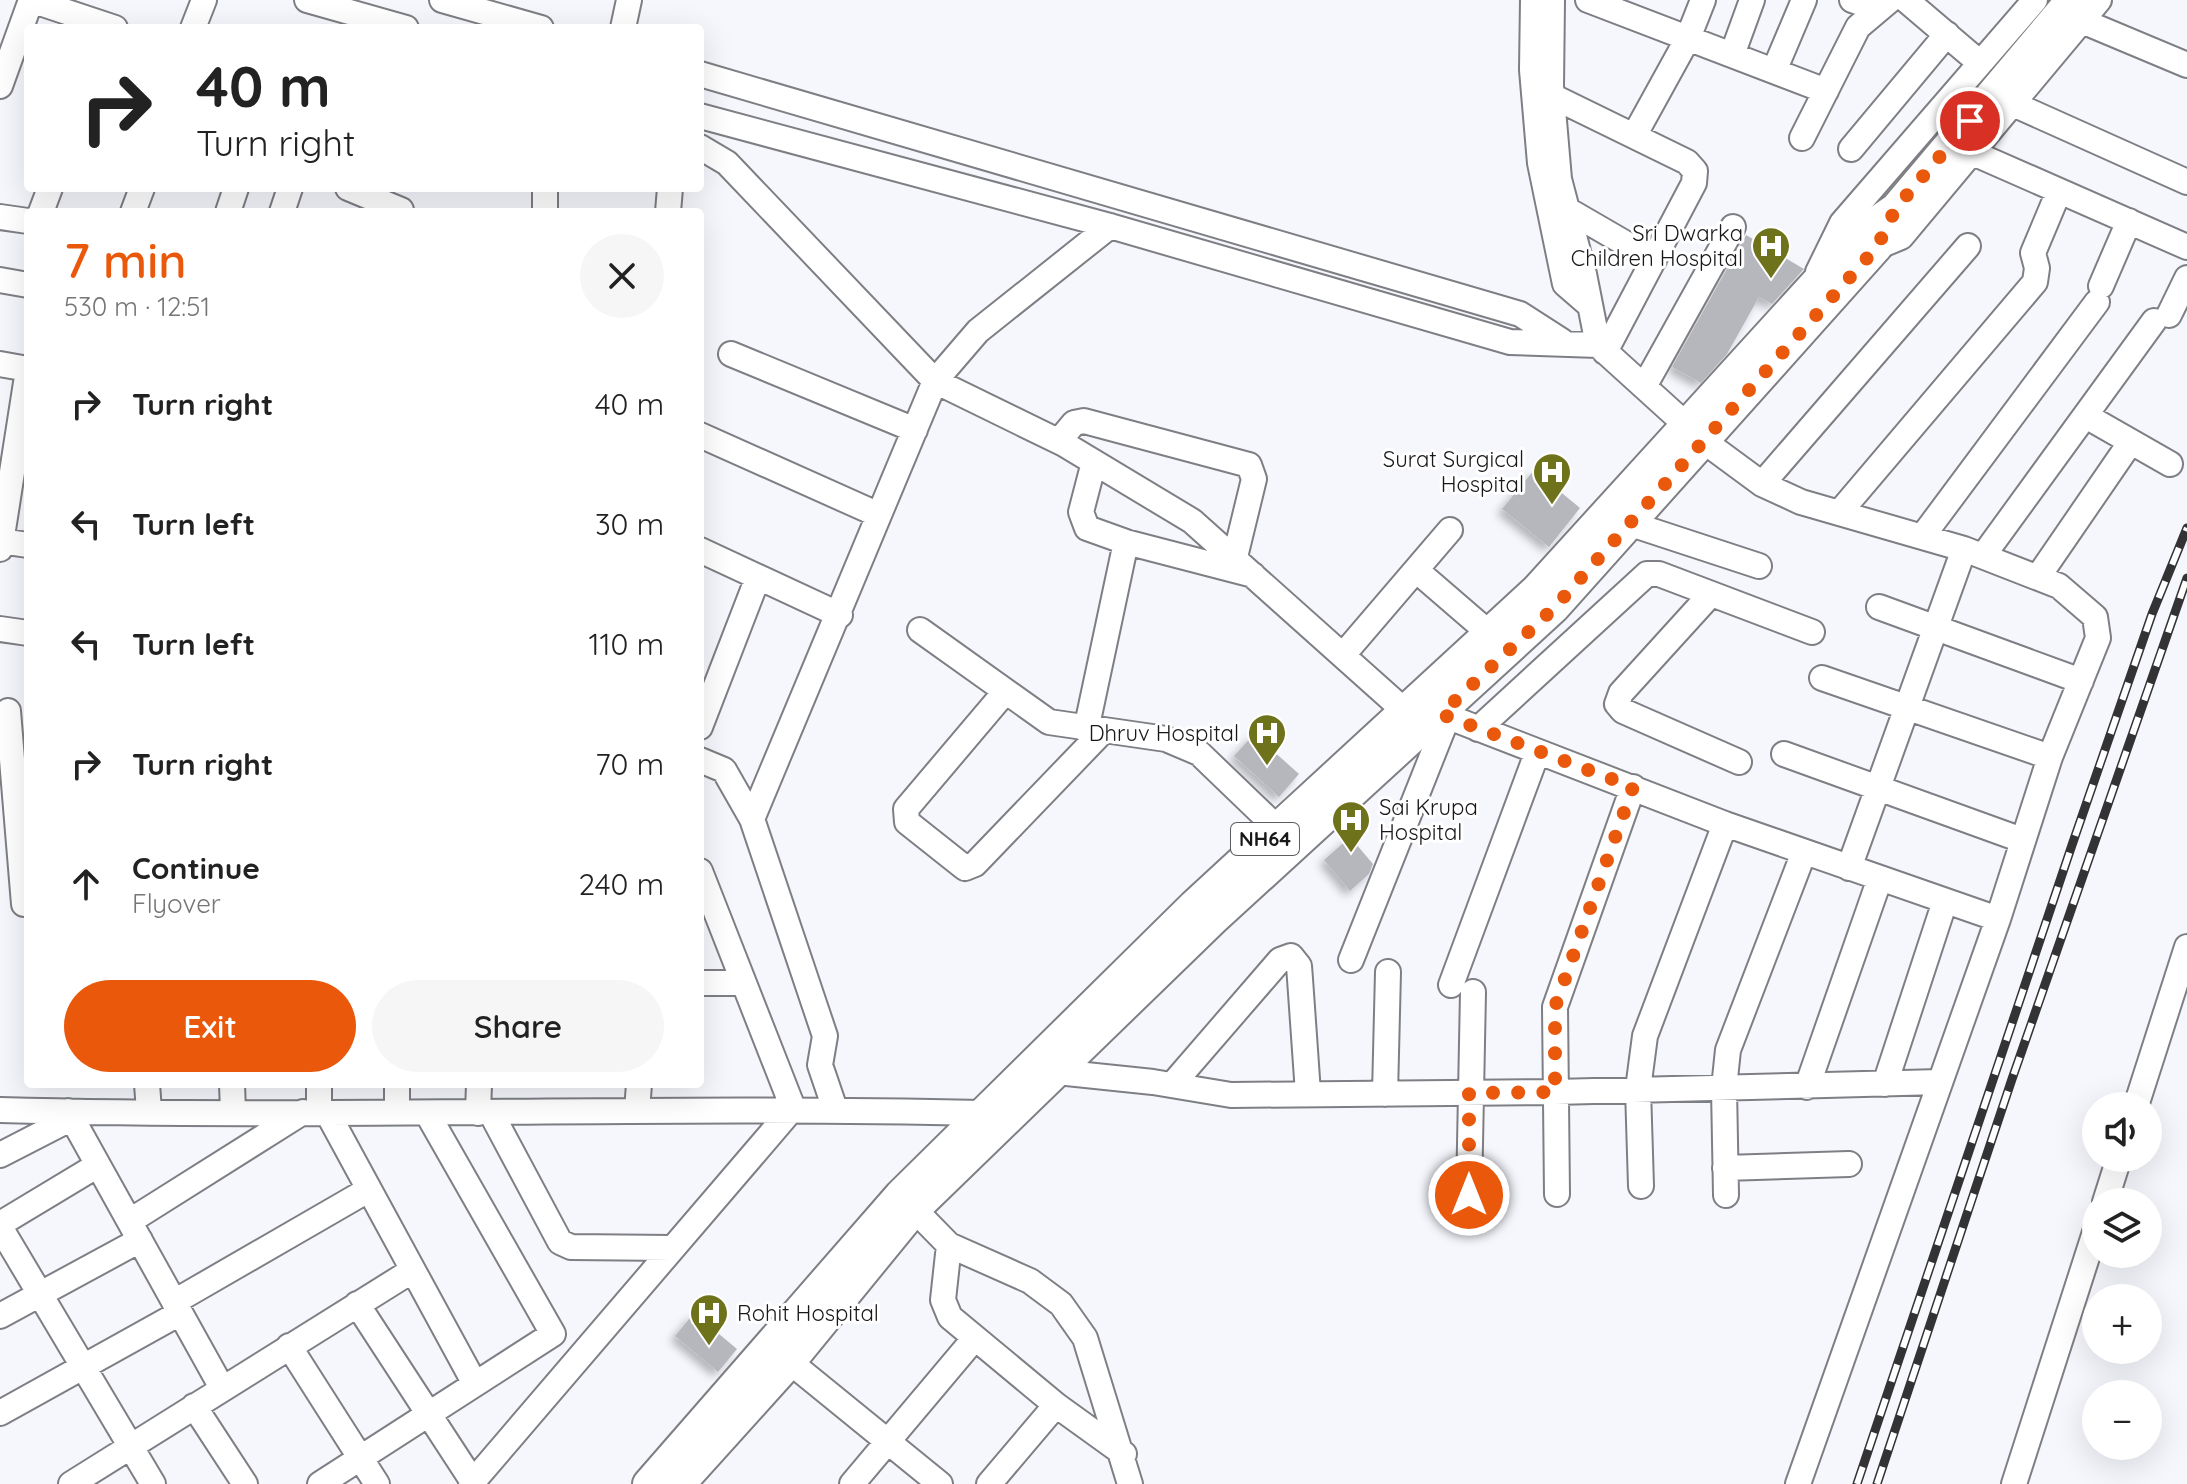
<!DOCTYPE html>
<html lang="en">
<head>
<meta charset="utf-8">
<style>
	body { margin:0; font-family:Quicksand,sans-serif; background:#f6f6f6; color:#222; height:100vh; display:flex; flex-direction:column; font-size:30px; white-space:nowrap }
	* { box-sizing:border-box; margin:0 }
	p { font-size:26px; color:#767676 }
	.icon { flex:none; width:44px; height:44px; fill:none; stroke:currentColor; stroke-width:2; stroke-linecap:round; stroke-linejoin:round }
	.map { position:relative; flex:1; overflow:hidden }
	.drawer { position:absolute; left:24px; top:208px; width:680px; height:880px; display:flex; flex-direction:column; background:#fff; border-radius:8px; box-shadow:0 8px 32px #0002 }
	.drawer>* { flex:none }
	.banner { position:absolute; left:24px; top:24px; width:680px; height:168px; border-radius:8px; box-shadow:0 8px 32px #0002; background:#fff; color:#222; overflow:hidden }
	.buttons { position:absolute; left:2082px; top:1092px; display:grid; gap:16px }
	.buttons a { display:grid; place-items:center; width:80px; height:80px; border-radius:50%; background:#fff; box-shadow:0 8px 32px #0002; font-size:40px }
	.pin { position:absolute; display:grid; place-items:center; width:68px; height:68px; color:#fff; margin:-34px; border:4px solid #fff; border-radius:50%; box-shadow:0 2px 8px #0007 }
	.me { position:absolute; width:88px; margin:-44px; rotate:0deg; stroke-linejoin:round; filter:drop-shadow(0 0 6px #0008) }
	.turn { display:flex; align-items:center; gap:28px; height:168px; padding:0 40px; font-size:36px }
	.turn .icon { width:104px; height:104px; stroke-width:2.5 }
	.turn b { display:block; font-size:56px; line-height:68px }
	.round { display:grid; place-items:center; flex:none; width:84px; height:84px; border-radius:42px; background:#f6f6f6 }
	.headline { display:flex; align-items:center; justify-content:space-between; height:136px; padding:0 40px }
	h1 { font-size:48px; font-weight:600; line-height:60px; color:#ea580c }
	.cta { display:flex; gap:16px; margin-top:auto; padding:16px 40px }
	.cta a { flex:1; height:92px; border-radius:48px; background:#ea580c; color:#fff; font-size:32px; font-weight:600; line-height:92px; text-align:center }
	.cta a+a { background:#f6f6f6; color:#222 }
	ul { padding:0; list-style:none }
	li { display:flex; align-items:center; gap:24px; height:120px; padding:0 40px }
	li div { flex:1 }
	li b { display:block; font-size:30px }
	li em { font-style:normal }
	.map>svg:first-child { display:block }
</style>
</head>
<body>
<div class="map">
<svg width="2187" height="1484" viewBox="0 0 2187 1484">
	<defs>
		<filter id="shadow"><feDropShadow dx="-5" dy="5" stdDeviation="4" flood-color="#0004"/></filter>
	</defs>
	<rect width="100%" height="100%" fill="#f6f7fd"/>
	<path fill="#b6b7bc" filter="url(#shadow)" d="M1746,235L1804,269L1772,304L1759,297L1727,354L1701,383L1672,367Z
		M1534,470L1580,508L1549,547L1502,509Z
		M1254,734L1299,774L1279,797L1234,756Z
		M1350,837L1373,864L1369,874L1350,891L1324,860Z
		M694,1313L737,1349L718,1372L675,1336Z"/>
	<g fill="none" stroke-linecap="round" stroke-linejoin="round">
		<defs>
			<path id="minor" d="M31,0L115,28
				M307,0L406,28
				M442,0L541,28
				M1533,0L1532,70L1540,163L1565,284L1587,303
				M1552,0L1551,86L1559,179L1584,274L1598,345L1705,442L1762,484L1801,502L1964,549L2059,586L2095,617L2098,638L2050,757L1998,919L1798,1484
				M1588,0L1826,91
				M1852,0L1877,9
				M1906,0L1980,63
				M2082,21L2187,65
				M193,28L204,0
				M623,28L629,0
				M1732,55L1752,0
				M1774,71L1804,0
				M700,74L1520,314L1562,341
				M0,86L31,0
				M1552,96L1687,162L1695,171L1694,183L1605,352
				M2013,104L2187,182
				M700,116L1110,226L1510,342L1598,345
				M1634,136L1688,38L1703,0
				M1802,138L1858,27L1890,0
				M700,147L727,163L935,381L1064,444L1192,521L1417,722
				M1851,149L1947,34
				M1973,153L2187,247
				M348,188L401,210
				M545,188V212
				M1566,209L1654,260
				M41,212L50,188
				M133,212L142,188
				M228,212L236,188
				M282,212L290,188
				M668,212L670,188
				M0,217L28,221
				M1877,247L1901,237L2099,0
				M1818,272L1842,223L2035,0
				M0,280L28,285
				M2101,286L2129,221
				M2169,315L2187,278
				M731,354L915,430
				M0,364L28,369
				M1645,385L1733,227
				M2086,416L2170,464
				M700,435L879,515
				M1059,441L1074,423L1084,421L1249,465L1254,479L1235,557
				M1094,462L1081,512L1087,528L1126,542L1253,575
				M1762,484L1968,246
				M1839,513L2035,282L2037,268L2033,253L2059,191
				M1631,524L1759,566
				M1922,537L2097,302
				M0,541L28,545
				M0,549L28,370
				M700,550L840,615
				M1983,556L2154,321
				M1416,570L1489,633
				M2038,577L2130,443
				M1711,594L1621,693L1617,704L1623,711L1739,762
				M1879,607L2081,681
				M0,629L28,633
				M920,630L1049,722L1166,739L1199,753L1277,828
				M1343,655L1450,530
				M1822,678L2050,757
				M1005,692L906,809L907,822L965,868L975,864L1102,732
				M8,711L24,904
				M1441,714L1725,824L1998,919
				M700,727L758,577
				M1478,729L1647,574H1659L1812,632
				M1086,730L1126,542
				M1784,754L2022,840
				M700,760L724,770L752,819L825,1036L820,1065L835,1109
				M752,819L935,381L978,331L1110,226
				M1849,868L1964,549
				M1351,960L1448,716
				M700,983H743
				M1451,985L1537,753
				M1057,1072L1153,1082L1231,1095L1555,1092L1940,1082
				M147,1084L149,1111
				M232,1084L233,1112
				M1885,1084L1945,901
				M1172,1085L1280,960L1291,956L1299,966L1300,979L1308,1093
				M1807,1087L1880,878
				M1385,1094L1388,972
				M2136,1106L2187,947
				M0,1110C327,1119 655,1105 982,1113
				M68,1111L222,1388
				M637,1111L639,1084
				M319,1112V1084
				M327,1112L475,1384
				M397,1112V1084
				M478,1113L479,1084
				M491,1113L560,1242L571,1247L671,1248
				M0,1155L72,1118
				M1725,1168L1849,1164
				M1641,1186L1638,1089L1645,1036L1725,824
				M1557,1194L1555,1007L1633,787
				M1469,1195L1473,992
				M1726,1195L1724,1088L1728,1050L1804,852
				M902,1197L949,1245L1030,1281L1061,1304L1085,1338L1130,1484
				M2105,1202L2119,1158
				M130,1221L303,1112
				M0,1224L98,1165
				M0,1227L153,1484
				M949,1245L943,1300L950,1317L1056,1405L1124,1454
				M174,1302L368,1190
				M357,1304L473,1482
				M0,1316L140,1240
				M289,1346L377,1484
				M790,1362L940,1484
				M194,1406L245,1484
				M0,1413L180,1313
				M71,1484L413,1270
				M320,1484L553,1334L427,1113
				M471,1484L793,1108L700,871
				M852,1484L974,1339
				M989,1484L1056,1405
				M2014,1484L2096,1229"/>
			<path id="major" d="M648,1484L900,1195L1194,905L1536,590L1863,231L1896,208L2071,0
				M680,1484L790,1362L915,1209L1213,920L1554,608L1877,247L1895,210"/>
		</defs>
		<use href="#minor" stroke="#7e7f84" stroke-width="28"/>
		<use href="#major" stroke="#7e7f84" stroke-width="34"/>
		<use href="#minor" stroke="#fff" stroke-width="24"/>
		<use href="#major" stroke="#fff" stroke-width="30"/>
		<defs>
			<path id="rail" d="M1857,1484L2072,845L2152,614L2187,528
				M1877,1484L2012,1079L2187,578"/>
		</defs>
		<use href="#rail" stroke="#333335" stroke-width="9"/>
		<use href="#rail" stroke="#fff" stroke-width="6" stroke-dasharray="18" stroke-linecap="butt"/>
	</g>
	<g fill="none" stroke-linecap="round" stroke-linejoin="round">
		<path stroke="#ea580c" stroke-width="14" stroke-dasharray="0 25.2" d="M1469,1195V1093L1555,1092V1007L1633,787L1441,714L1554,608L1877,247L1896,208L1970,121"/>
	</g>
	<defs>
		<symbol id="hospital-pin" viewBox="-11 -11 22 30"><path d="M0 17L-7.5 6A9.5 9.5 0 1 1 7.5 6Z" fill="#6e731b" stroke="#fff"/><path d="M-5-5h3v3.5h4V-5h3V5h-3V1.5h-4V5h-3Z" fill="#fff"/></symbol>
	</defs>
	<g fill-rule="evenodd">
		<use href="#hospital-pin" x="1749" y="224" width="44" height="60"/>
		<use href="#hospital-pin" x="1530" y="450" width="44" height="60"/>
		<use href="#hospital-pin" x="1245" y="711" width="44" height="60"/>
		<use href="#hospital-pin" x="1329" y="798" width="44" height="60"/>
		<use href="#hospital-pin" x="687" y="1291" width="44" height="60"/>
	</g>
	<g text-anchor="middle" stroke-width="6" stroke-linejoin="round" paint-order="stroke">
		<rect fill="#fff" stroke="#5d5d5f" stroke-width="2" x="1231" y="823" width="68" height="32" rx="6"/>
		<g font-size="20" font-weight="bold" fill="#18181a">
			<text x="1265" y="846">NH64</text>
		</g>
		<g font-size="22" fill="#18181a" stroke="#fff" text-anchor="end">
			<text x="1743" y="241">Sri Dwarka<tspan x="1743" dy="25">Children Hospital</tspan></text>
			<text x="1524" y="467">Surat Surgical<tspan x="1524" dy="25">Hospital</tspan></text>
			<text x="1239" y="741">Dhruv Hospital</text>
			<text x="1379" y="815" text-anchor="start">Sai Krupa<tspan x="1379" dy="25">Hospital</tspan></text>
			<text x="737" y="1321" text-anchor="start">Rohit Hospital</text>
		</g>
	</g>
</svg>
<div class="buttons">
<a><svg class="icon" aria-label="sound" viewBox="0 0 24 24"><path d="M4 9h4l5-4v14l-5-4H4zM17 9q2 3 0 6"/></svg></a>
<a><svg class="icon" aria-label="layers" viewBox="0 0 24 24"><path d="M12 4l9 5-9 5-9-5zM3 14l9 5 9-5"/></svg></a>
<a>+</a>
<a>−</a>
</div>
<div class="pin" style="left:1970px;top:121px;background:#d93025"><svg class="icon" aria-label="arrive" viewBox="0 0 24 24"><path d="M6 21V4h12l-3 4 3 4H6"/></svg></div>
<svg class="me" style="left:1469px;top:1195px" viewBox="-20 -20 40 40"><circle r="17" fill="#ea580c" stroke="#fff" stroke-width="3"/><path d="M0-11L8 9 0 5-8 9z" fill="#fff"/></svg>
<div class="banner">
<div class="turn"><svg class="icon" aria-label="right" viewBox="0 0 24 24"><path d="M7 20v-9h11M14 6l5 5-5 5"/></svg><div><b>40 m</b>Turn right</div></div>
</div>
<section class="drawer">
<div class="headline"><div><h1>7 min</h1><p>530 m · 12:51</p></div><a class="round"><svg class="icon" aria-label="close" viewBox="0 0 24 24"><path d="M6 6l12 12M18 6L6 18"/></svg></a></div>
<ul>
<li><svg class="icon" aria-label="right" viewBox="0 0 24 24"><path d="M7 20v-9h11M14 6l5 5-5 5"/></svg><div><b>Turn right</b></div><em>40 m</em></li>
<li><svg class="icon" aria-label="left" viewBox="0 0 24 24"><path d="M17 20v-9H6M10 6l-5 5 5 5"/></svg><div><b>Turn left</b></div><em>30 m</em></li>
<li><svg class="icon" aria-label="left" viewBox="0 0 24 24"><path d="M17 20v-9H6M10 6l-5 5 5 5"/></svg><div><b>Turn left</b></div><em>110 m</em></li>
<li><svg class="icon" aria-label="right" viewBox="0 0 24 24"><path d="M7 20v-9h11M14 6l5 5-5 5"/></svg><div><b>Turn right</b></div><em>70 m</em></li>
<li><svg class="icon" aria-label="ahead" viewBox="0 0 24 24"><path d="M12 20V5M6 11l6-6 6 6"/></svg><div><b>Continue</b><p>Flyover</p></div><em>240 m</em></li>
</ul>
<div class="cta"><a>Exit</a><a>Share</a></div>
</section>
</div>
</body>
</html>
